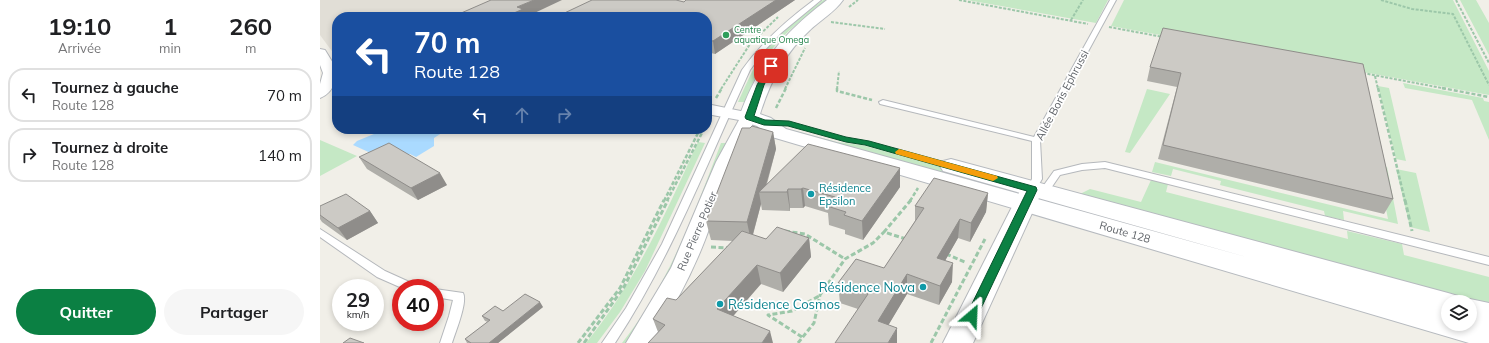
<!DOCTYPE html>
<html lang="fr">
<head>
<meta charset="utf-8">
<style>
	body { margin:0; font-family:Mulish,sans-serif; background:#f6f6f6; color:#202124; height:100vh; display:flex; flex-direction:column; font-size:15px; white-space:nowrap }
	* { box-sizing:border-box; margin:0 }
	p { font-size:13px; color:#757577 }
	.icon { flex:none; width:22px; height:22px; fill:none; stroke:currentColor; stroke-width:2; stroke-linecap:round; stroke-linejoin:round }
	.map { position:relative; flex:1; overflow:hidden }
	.side { display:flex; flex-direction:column; background:#fff; width:320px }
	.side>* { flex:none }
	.guide { position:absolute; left:12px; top:12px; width:380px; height:122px; border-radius:16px; box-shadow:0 2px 6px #0003; background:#1a4fa0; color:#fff; overflow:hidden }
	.tools { position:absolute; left:1121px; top:295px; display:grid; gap:8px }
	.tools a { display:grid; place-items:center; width:36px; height:36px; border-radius:50%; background:#fff; box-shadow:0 2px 6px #0003; font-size:20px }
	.speed { position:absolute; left:12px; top:279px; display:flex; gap:8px; font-size:20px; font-weight:700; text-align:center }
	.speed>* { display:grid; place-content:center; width:52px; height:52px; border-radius:50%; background:#fff; box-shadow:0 2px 6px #0003; line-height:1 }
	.speed small { font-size:10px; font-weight:400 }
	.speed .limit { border:6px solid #d22; background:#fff; color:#111 }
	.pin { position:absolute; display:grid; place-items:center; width:34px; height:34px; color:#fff; margin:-17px; border-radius:8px; box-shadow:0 2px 6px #0006 }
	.me { position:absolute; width:44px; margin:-22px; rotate:26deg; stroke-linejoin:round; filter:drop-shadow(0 0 3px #0008) }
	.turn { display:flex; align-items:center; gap:14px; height:84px; padding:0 16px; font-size:18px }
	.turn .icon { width:52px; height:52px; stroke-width:2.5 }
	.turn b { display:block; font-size:28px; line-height:34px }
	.lanes { display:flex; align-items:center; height:38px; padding:0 16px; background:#0003; justify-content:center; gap:20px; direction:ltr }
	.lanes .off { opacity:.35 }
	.eta { display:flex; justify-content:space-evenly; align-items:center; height:68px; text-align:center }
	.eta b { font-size:24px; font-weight:700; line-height:28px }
	.cta { display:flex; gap:8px; margin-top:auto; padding:8px 16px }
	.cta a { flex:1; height:46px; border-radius:24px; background:#0b8043; color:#fff; font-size:16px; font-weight:700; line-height:46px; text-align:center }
	.cta a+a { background:#f6f6f6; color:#202124 }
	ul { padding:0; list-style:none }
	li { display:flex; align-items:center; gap:12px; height:54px; margin:0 8px 6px; padding:0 8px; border:2px solid #e0e0e0; border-radius:16px }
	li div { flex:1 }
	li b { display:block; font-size:15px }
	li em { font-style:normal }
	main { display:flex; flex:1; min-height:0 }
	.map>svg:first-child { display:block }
</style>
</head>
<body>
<main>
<section class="side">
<div class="eta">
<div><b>19:10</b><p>Arrivée</p></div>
<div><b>1</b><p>min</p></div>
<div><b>260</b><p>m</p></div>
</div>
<ul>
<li><svg class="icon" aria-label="left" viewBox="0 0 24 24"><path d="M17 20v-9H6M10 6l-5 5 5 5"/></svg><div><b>Tournez à gauche</b><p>Route 128</p></div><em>70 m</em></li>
<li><svg class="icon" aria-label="right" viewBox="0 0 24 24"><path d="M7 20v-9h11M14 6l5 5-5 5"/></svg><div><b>Tournez à droite</b><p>Route 128</p></div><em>140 m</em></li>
</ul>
<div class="cta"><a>Quitter</a><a>Partager</a></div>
</section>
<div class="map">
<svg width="1169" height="343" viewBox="0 0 1169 343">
	<rect width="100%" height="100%" fill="#f1efe8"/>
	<path fill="#e1ded6" d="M0,0H384L355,17H17V58L0,35Z"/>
	<path fill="#c5e8c5" d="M503,0H509C486,16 461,34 446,58C437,72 431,87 425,102H418C425,87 431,72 440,58C457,34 480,17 503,0Z
		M647,0H788L776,23Z
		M804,0H1133L1169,71V95L791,26Z
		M1140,0H1156L1169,23V55Z
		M1083,83L1163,98L1164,101L1169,102V140L1152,100L1085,88Z
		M1058,86L1069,88L1086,161L1076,159Z
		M827,89L850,94L810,153L805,152Z
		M472,130L517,142L542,145L675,182L670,189L468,131Z
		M0,140L37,156L0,176Z
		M378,142L385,143L325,271L300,312L277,343H266C315,283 346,213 378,142Z
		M401,143H408L371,233L312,343H302C348,286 375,211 401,143Z
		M835,162L1068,219L1057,164L1067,167L1078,224L1023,211L1024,220L1005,216L1004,211L900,185L901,181L853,169L851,176L832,172Z
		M1076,169L1096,173L1110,232L1090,227Z
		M831,180L848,184L846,192L1028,239L1027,231L1082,244L1084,255L1169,277V306L1150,302H1135L754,197L770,189L821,202Z"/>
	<path fill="#aadaff" d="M66,129H128L114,138V146L96,157L90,154L64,159L33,145L37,141Z"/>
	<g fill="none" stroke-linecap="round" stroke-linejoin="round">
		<defs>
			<path id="service" d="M494,0H501L461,33L444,51L430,70C387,163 351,258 295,343H282L306,308L342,244L422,70C442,42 467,20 494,0Z
				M790,0H796L720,140L722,179L715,191H709L707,189L712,179V141L560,104L559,102L563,100L714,137Z
				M785,162L1169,257V265L785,168L762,170L740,175L727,194L724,195L719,192L734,171L762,164Z
				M0,229L65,271L96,285L98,288H82L57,277L0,237Z
				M115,289L143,293C148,302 135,333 132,343H120L129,316L133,300L115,297Z"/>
			<path id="minor" d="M0,49L5,50L16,68L17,78C14,86 9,95 0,98V84L3,73L0,65Z
				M387,104L435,114L437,117C413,156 401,199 385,240C371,276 352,311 331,343H306L351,268L396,162L419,120L387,114Z"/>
			<path id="tertiary" d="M712,182L720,184L723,189L653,343H623L701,189L704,184Z"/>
			<path id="secondary" d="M507,0H523C515,12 499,21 489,31C464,54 450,82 440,114L451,118L466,129L930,258L623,171L620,166L623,161L631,159L1128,293L1138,296L1141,302L1150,299L1169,303V343H1149L452,137L437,126L422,121L419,117C439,63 461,35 507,0ZM1128,302H1150V324H1128Z"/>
		</defs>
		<use href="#service" stroke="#b5b8bc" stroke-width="2"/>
		<use href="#minor" stroke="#b5b8bc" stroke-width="2"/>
		<use href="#tertiary" stroke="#b5b8bc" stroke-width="2"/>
		<use href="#secondary" stroke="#b6babf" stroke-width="2"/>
		<path stroke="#9cc7a9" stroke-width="2" stroke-dasharray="3 1.5" stroke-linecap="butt" d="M639,0L768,24
			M1061,0L1092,9L1133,14L1169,85
			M1136,0L1169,63
			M529,7L538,0
			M751,20L763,0
			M511,22L565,29
			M789,27L843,37
			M387,56L391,53
			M1043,73L1127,89
			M1055,76L1058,89
			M401,89L430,44L458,17
			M465,89L485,48
			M517,89L519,71"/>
		<path stroke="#9cc7a9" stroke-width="2.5" stroke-dasharray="4 2" stroke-linecap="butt" d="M517,88V91L552,100
			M1058,88L1085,201
			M1122,88L1169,97
			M396,98L402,88
			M456,108L466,88
			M344,201L380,129
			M347,201L384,129
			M590,201L598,188"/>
		<path stroke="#9cc7a9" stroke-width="3" stroke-dasharray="5 2.5" stroke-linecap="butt" d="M1085,200L1092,231
			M465,231L485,234L525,259
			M586,239L564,232L591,200
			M391,247L410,248
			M626,254L645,262
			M482,337L448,315L472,311L499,296
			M258,343L300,288L344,200
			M264,343L304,287L348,200
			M478,343L494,323L500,295L525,259L553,243L564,232
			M611,343L665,239"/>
		<use href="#service" fill="#fff" fill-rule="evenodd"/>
		<use href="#minor" fill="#fff" fill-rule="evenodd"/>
		<use href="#tertiary" fill="#fff" fill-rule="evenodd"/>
		<use href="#secondary" fill="#fff" fill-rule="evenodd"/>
	</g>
	<path fill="#afaea9" d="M366,0H475L395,54L387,52V17H236L364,2Z
		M1043,64L1073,199L1064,214L838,159L857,87L827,81L830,67Z
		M453,132L456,149L447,184L580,168V187L543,240L525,234V230L509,225L508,213L485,206L483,208H470V211L442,210L441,204L433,235L446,239L489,238L491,257L463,292L441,284L338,332L333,319L356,300L413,241L391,240L386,221Z
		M39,157L127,185L98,200L47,169Z
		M668,193L666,212L650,242L638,238L625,260L632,282L619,305L587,294L568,325L538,309L520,303L518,283L564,268L595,221V206Z
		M0,206L50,211L58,223L27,240L2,222L0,219Z
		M223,307L178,343H147L145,339L168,322L165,321L162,316L183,311Z"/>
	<path fill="#8f8d8a" d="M214,0H242L206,17H185L197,7Z
		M456,0H475L395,54L393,41Z
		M280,13L281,17H271Z
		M453,132L456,149L444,192H439L441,204L431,241L427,222Z
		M580,168V187L543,240L542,221Z
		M120,173L127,185L98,200L91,188Z
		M483,188L485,206L483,208L481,189Z
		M468,189L470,208V211L467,192Z
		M668,193L666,212L650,242L651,223Z
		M50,211L58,223L27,240L18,228Z
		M640,219L638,238L616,277L617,258Z
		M489,238L491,257L463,292L460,273Z
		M633,263L632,282L619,305L620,286Z
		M437,265L441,284L402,329L397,309Z
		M587,274V294L559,341L558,321Z
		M220,302L223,307L178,343H169Z
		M577,328V343H568Z
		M450,331L453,343H442Z"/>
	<path fill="#cccac5" stroke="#8f8d8a" d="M171,0H214L197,7L203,9L185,17H132Z
		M272,0H356L364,2L366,0H456L393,41L387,40V17H299L280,13L271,17H236Z
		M843,28L1043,64L1073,199L843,145L861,73L830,67Z
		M432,126L453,132L427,222L386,221L422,128H430Z
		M69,143L120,173L91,188L39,157Z
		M488,144L580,168L542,221L524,215L526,212L507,206L515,197L483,188L481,189H468L467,192H439Z
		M614,178L668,193L651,223L640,219L617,258L633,263L620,286L587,274L558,321L577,328L568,343H515L548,294L518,283L536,259L564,268L604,208L595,206Z
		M26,194L50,211L18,228L0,215V206Z
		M457,227L489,238L460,273L437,265L397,309L450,331L442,343H328L345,325L333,319L347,298L356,300L422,231L446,239Z
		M205,294L220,302L169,343H151L145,339L170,320L162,316L175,306L183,311Z
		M30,338L44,343H23Z"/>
	<path fill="#0b8043" stroke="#07532c" d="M448,64L454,66L444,85L434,116L445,120L469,121L526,137L549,141L716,187L717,190L656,319H647L646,316L707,191L545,145L526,142L468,126L444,125L426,119L425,117L437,85Z"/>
	<path fill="#f59e0b" d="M579,149L677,176L678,178L673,181L576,154L575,152Z"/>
	<circle fill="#2e9e5b" stroke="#fff" stroke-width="1.5" cx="406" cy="35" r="4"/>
	<g fill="#0f9aa8" stroke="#fff" stroke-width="1.5">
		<circle cx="491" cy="194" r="4"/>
		<circle cx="603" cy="287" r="4"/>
		<circle cx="400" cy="304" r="4"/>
	</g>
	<g text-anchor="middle" stroke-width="3.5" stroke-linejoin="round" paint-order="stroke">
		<g font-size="9" fill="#27864d" stroke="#fff" text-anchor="start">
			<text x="414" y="33">Centre<tspan x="414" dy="10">aquatique Omega</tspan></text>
		</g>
		<g font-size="11" fill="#5f6368" stroke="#fff">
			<text transform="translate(742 95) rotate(-62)" y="4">Allée Boris Ephrussi</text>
			<text transform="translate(377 231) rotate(-67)" y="4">Rue Pierre Potier</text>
			<text transform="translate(805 232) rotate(16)" y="4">Route 128</text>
		</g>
		<g font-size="11" fill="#0d838f" stroke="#fff" text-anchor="start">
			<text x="499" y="192">Résidence<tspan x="499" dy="13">Epsilon</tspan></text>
		</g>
		<g font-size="13" fill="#0d838f" stroke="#fff" text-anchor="end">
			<text x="595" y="292">Résidence Nova</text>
			<text x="408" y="309" text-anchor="start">Résidence Cosmos</text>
		</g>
	</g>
</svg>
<div class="tools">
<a><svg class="icon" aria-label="layers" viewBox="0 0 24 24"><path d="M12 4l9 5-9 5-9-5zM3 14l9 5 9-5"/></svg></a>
</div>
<div class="speed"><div>29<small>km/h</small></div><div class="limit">40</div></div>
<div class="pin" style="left:451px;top:66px;background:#d93025"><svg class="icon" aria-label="arrive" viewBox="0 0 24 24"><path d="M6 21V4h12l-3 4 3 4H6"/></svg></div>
<svg class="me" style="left:652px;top:316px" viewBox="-20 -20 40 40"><path d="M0-17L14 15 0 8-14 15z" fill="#0b8043" stroke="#fff" stroke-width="4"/></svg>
<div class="guide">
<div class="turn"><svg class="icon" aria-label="left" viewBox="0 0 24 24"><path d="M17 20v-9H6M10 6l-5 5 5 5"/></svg><div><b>70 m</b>Route 128</div></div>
<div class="lanes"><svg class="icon" aria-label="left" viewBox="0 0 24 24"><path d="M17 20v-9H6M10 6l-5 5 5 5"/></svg><svg class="icon off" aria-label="ahead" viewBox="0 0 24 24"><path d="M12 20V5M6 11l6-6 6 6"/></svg><svg class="icon off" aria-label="right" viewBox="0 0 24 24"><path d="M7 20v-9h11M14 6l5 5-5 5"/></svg></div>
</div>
</div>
</main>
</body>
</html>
